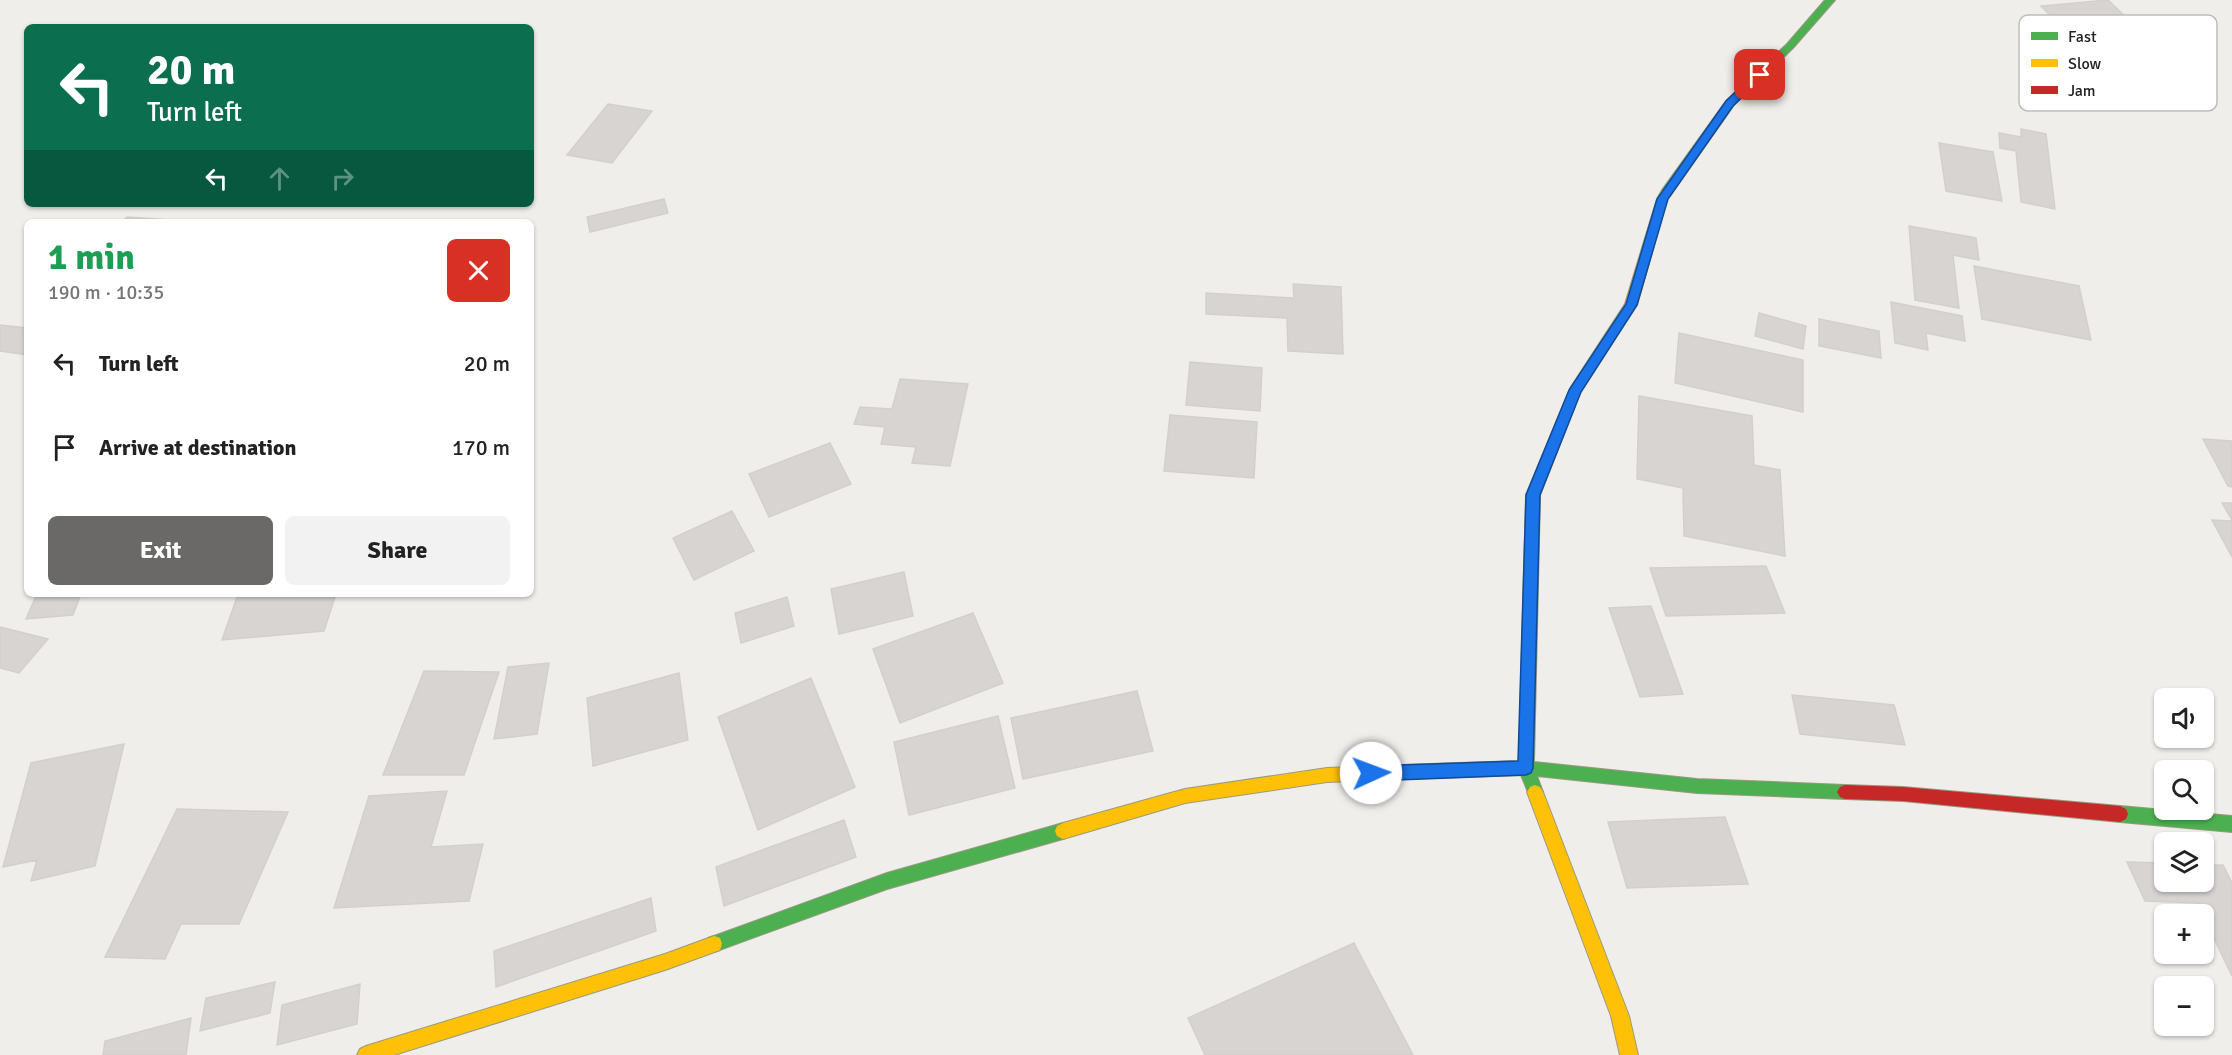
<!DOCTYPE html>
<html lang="en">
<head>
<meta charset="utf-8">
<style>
	body { margin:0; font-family:Signika,sans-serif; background:#f2f2f2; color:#222; height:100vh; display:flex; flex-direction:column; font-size:22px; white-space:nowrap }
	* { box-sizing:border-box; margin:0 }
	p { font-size:20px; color:#767676 }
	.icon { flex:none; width:33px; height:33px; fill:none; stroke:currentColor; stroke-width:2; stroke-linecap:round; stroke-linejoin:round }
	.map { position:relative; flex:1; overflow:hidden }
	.panel { position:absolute; left:24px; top:219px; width:510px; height:378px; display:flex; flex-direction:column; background:#fff; border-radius:9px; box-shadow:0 2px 4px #0004 }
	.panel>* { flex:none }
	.hud { position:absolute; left:24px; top:24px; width:510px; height:183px; border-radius:9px; box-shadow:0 2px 4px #0004; background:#0b6e4f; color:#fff; overflow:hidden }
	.fabs { position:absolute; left:2154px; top:688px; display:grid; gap:12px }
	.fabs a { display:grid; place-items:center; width:60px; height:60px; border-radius:9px; background:#fff; box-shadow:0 2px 4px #0004; font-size:30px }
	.pin { position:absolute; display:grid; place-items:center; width:51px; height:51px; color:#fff; margin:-26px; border-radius:12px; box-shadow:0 3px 9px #0006 }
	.me { position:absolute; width:66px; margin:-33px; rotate:88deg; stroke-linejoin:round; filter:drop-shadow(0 0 4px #0008) }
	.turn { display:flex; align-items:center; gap:21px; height:126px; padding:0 24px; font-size:27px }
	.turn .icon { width:78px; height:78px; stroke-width:2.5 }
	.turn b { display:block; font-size:42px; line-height:51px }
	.lanes { display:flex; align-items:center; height:57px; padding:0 24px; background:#0003; justify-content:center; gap:30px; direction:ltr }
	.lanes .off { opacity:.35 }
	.round { display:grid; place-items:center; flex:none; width:63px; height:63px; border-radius:9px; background:#f2f2f2 }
	.head { display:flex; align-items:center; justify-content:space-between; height:102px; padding:0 24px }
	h1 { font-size:36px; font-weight:700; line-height:45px; color:#1e9e55 }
	.cta { display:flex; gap:12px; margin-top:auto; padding:12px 24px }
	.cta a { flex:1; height:69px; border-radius:9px; background:#6a6968; color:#fff; font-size:24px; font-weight:700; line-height:69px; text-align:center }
	.cta a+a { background:#f2f2f2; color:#222 }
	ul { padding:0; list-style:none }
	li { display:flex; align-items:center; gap:18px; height:84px; padding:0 24px }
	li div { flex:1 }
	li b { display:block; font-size:22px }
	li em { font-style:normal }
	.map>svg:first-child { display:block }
</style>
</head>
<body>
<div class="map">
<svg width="2232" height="1055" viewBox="0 0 2232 1055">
	<rect width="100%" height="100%" fill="#f0eeeb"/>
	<path fill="#d7d4d2" stroke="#d3d0cc" stroke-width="1.5" d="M2108,0L2156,46L2087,52L2041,6Z
		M608,104L652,111L612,163L567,155Z
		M2021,129L2046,134L2055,209L2021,202L2016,151L2000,148L1999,133L2021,137Z
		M1939,143L1993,152L2002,201L1946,191Z
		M664,199L668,213L590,232L587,217Z
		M127,217L186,221L122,222Z
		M1909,226L1976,238L1979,260L1953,255L1959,308L1915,300Z
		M1974,266L2079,286L2091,340L1982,319Z
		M1293,284L1341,287L1343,354L1288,351L1287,318L1206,314V293L1294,298Z
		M1891,302L1962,316L1965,341L1926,333L1928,350L1895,343Z
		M1759,313L1806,326L1803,349L1755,336Z
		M1819,319L1879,331L1881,358L1819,346Z
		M0,325L27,328V355L0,351Z
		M1679,333L1803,360V412L1675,383Z
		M1190,362L1262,368L1260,411L1186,405Z
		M900,379L968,384L950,466L912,463L916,447L881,444L885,427L854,424L860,407L892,409Z
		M1639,396L1752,416L1754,465L1780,470L1785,556L1684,536L1683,488L1637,479Z
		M1170,415L1257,422L1254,478L1164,471Z
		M2203,439L2232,441V487L2228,486Z
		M830,443L851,484L769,517L749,474Z
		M2222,503H2232V520Z
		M732,511L754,551L694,580L673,538Z
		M2212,520L2232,521V557Z
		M1766,566L1785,613L1666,616L1650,568Z
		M904,572L913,616L839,634L831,589Z
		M37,594H81L73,615L26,619Z
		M238,594H336L324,631L222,640Z
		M787,597L794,626L741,643L735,613Z
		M1651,606L1683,694L1640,697L1609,608Z
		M973,613L1003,683L900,723L873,649Z
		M0,627L48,639L19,673L0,668Z
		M549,663L537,734L494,739L508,667Z
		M424,671L499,672L464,775H383Z
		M679,673L688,740L593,766L587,698Z
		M811,678L855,787L758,830L718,717Z
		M1137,691L1153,751L1023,779L1011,718Z
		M1792,695L1894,705L1905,745L1800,734Z
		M998,716L1015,788L909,815L894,742Z
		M124,744L95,866L31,881L37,860L3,867L31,763Z
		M447,791L431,847L483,844L469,901L334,908L369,796Z
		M177,809L288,812L239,924H181L165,959L105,957Z
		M1725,817L1748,884L1627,888L1608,822Z
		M844,820L856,857L724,906L716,867Z
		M2127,862L2164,863V882H2204V865H2223L2232,883V976L2197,903L2145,901Z
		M651,898L656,931L496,987L494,951Z
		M1354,943L1413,1055H1205L1188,1018Z
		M275,982L270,1013L200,1031L206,998Z
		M360,984L357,1024L277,1045L282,1005Z
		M191,1018L186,1055H103L105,1041Z"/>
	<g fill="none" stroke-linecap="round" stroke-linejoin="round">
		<defs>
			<path id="fast" d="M1825,0H1835L1793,48L1734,105L1670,196H1662V190L1726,101L1787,44Z
				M1569,401L1575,406L1540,495L1534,762L1697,779L1845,785L1850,787L1853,792L1850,797L1845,799L1697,793L1537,776L1543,792L1540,797L1535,799L1530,797L1521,775L1400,779L1395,777L1392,772L1395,767L1400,765L1519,761L1526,495L1563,406Z
				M2120,806L2232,816V832L2120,822L2114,819L2112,814L2114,809Z
				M1063,823L1069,826L1071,831L1069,836L1063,839L887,889L714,952L708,950L706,944L708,938L714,936L887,873Z"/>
			<path id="slow" d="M1666,189L1671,193L1667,199L1637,305L1581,391L1573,409H1565L1563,406L1571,387L1625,304L1657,199L1662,190Z
				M1400,765L1405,767L1408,772L1405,777L1400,779L1327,782L1185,803L1063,839L1057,836L1055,831L1057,826L1063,823L1185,789L1327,768Z
				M1535,785L1540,787L1543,792L1629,1016L1638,1055H1620L1611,1016L1527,792L1530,787Z
				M714,936L720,938L722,944L720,950L665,970L394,1055H357L360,1049L366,1046L665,954Z"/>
			<path id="jam" d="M1845,785L1903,787L2120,806L2126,809L2128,814L2126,819L2120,822L1903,801L1845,799L1840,797L1837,792L1840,787Z"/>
		</defs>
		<use href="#fast" stroke="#999a82" stroke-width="2"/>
		<use href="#slow" stroke="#999a82" stroke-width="2"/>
		<use href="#jam" stroke="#999a82" stroke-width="2"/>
		<use href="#fast" fill="#4caf50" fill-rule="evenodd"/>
		<use href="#slow" fill="#ffc107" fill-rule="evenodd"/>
		<use href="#jam" fill="#c62828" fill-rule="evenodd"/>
	</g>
	<path fill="#1a73e8" stroke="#114b97" stroke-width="1.5" d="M1756,72L1765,75L1733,106L1668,199L1637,305L1581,392L1540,495L1533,768L1531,773L1526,775L1371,781L1365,778L1363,773L1365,768L1371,766L1518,761L1526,495L1569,390L1626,304L1657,199L1726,101Z"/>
	<rect x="2019" y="15" width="198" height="96" rx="9" fill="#fff" stroke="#bdbdbd" stroke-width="1.5"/>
	<rect x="2031" y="32" width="27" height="8" fill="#4caf50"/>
	<rect x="2031" y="59" width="27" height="8" fill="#ffc107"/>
	<rect x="2031" y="86" width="27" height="8" fill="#c62828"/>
	<g font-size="16" fill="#222">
		<text x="2068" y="42">Fast</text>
		<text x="2068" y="69">Slow</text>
		<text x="2068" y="96">Jam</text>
	</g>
</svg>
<div class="fabs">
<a><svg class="icon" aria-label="sound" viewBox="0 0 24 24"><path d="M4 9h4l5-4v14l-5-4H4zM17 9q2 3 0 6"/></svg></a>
<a><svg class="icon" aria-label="search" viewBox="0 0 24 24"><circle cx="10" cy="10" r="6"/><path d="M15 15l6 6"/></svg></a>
<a><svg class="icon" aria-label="layers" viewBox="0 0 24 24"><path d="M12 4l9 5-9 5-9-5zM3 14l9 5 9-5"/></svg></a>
<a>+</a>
<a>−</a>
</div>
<div class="pin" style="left:1760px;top:75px;background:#d93025"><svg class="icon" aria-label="arrive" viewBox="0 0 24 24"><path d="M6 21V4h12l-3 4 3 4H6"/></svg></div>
<svg class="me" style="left:1371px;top:773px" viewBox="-20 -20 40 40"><circle r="19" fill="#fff"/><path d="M0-13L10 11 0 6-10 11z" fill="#1a73e8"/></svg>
<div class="hud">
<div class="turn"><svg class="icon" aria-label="left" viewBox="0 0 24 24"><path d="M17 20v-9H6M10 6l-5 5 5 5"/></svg><div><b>20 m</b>Turn left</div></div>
<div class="lanes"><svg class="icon" aria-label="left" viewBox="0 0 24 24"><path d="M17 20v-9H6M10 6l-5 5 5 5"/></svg><svg class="icon off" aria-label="ahead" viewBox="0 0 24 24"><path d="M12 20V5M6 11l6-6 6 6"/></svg><svg class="icon off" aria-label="right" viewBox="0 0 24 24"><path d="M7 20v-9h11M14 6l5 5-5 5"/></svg></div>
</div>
<section class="panel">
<div class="head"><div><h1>1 min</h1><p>190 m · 10:35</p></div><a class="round" style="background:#d93025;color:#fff"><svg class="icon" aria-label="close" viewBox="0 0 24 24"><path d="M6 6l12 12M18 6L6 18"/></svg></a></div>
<ul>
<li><svg class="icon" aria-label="left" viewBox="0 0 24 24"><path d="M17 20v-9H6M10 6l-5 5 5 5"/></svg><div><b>Turn left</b></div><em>20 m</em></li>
<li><svg class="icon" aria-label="arrive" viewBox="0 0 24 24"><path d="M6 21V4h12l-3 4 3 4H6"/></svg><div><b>Arrive at destination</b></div><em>170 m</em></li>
</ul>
<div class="cta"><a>Exit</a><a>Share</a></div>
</section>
</div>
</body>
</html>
